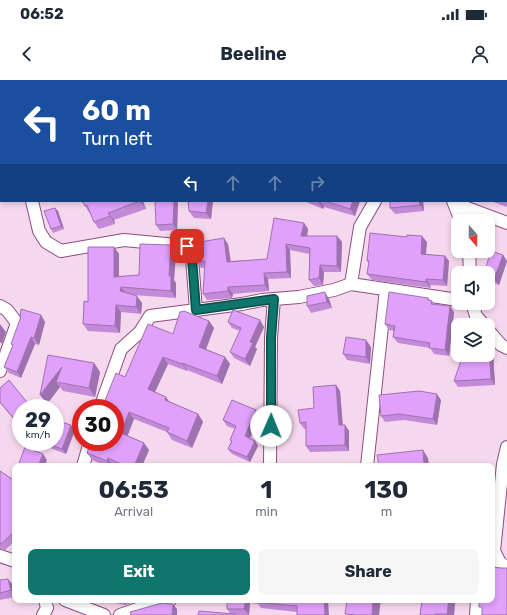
<!DOCTYPE html>
<html lang="en">
<head>
<meta charset="utf-8">
<style>
	body { margin:0; font-family:Rubik,sans-serif; background:#f6f6f7; color:#1f2937; height:100vh; display:flex; flex-direction:column; font-size:15px; white-space:nowrap }
	* { box-sizing:border-box; margin:0 }
	p { font-size:13px; color:#747a83 }
	.icon { flex:none; width:22px; height:22px; fill:none; stroke:currentColor; stroke-width:2; stroke-linecap:round; stroke-linejoin:round }
	.map { position:relative; flex:1; overflow:hidden }
	.sheet { position:absolute; left:12px; top:383px; width:483px; height:140px; display:flex; flex-direction:column; background:#fff; border-radius:8px; box-shadow:0 2px 6px #0003 }
	.sheet>* { flex:none }
	.top-card { position:absolute; left:0px; top:0px; width:507px; height:122px; box-shadow:0 2px 6px #0003; background:#1a4fa0; color:#fff; overflow:hidden }
	.needle { width:26px; rotate:160deg }
	.fabs { position:absolute; left:451px; top:134px; display:grid; gap:8px }
	.fabs a { display:grid; place-items:center; width:44px; height:44px; border-radius:8px; background:#fff; box-shadow:0 2px 6px #0003; font-size:20px }
	.speed { position:absolute; left:12px; top:319px; display:flex; gap:8px; font-size:20px; font-weight:700; text-align:center }
	.speed>* { display:grid; place-content:center; width:52px; height:52px; border-radius:50%; background:#fff; box-shadow:0 2px 6px #0003; line-height:1 }
	.speed small { font-size:10px; font-weight:400 }
	.speed .limit { border:6px solid #d22; background:#fff; color:#111 }
	.pin { position:absolute; display:grid; place-items:center; width:34px; height:34px; color:#fff; margin:-17px; border-radius:8px; box-shadow:0 2px 6px #0006 }
	.me { position:absolute; width:44px; margin:-22px; rotate:1deg; stroke-linejoin:round; filter:drop-shadow(0 0 3px #0008) }
	.turn { display:flex; align-items:center; gap:14px; height:84px; padding:0 16px; font-size:18px }
	.turn .icon { width:52px; height:52px; stroke-width:2.5 }
	.turn b { display:block; font-size:28px; line-height:34px }
	.lanes { display:flex; align-items:center; height:38px; padding:0 16px; background:#0003; justify-content:center; gap:20px; direction:ltr }
	.lanes .off { opacity:.35 }
	.eta { display:flex; justify-content:space-evenly; align-items:center; height:68px; text-align:center }
	.eta b { font-size:24px; font-weight:700; line-height:28px }
	.button { display:flex; gap:8px; margin-top:auto; padding:8px 16px }
	.button a { flex:1; height:46px; border-radius:8px; background:#0f766e; color:#fff; font-size:16px; font-weight:700; line-height:46px; text-align:center }
	.button a+a { background:#f6f6f7; color:#1f2937 }
	.status { display:flex; justify-content:space-between; align-items:center; height:28px; padding:0 20px; background:#fff; direction:ltr }
	.status svg { height:11px; fill:currentColor }
	header { display:flex; justify-content:space-between; align-items:center; height:52px; padding:0 16px; background:#fff; font-size:18px; font-weight:700 }
	.map>svg:first-child { display:block }
</style>
</head>
<body>
<div class="status"><b>06:52</b><svg viewBox="0 0 49 12"><path d="M0 12V9h3v3zM5 12V6h3v6zM10 12V3h3v9zM15 12V0h3v12zM26 1h20v11H26zM47 4h2v5h-2z"/></svg></div>
<header><svg class="icon" aria-label="back" viewBox="0 0 24 24"><path d="M15 5l-7 7 7 7"/></svg>Beeline<svg class="icon" aria-label="person" viewBox="0 0 24 24"><circle cx="12" cy="8" r="4"/><path d="M4 21q1-7 8-7t8 7"/></svg></header>
<div class="map">
<svg width="507" height="535" viewBox="0 0 507 535">
	<rect width="100%" height="100%" fill="#f6d8ee"/>
	<g fill="none" stroke-linecap="round" stroke-linejoin="round">
		<defs>
			<path id="street" d="M33,1V0
				M408,1V0
				M0,47H1
				M32,121L39,151L46,162L61,171L124,160L187,166L192,178L196,230
				M453,121L461,141
				M454,123L507,143
				M469,171L470,193
				M351,204L360,147L375,121
				M472,223L476,236L484,245
				M0,226L7,230L17,243L0,291
				M488,250L501,265L507,268
				M100,328L121,269L140,252L150,236L242,224L262,220L299,217L334,210L351,204L458,220
				M507,367L503,384L494,471L500,483L507,487
				M83,386L90,362
				M270,386L271,258L274,219
				M367,386L386,209
				M0,476L15,481
				M65,520L104,535
				M43,535L47,528L45,520
				M120,535L152,524L170,520
				M476,535L477,520"/>
		</defs>
		<use href="#street" stroke="#8c4d7e" stroke-width="14"/>
		<use href="#street" stroke="#fff" stroke-width="12"/>
	</g>
	<path fill="#c28ad8" d="M80,0H191V1H84Z
		M507,88V127L491,121H506Z
		M82,121H143L146,129L114,140L115,144L99,149L94,142L91,133L90,134L85,126Z
		M188,121H213L211,139L194,138L189,131Z
		M304,121H360L355,136L324,127L323,129Z
		M390,121H423L424,131L395,134L390,128Z
		M178,123L177,150L160,151L156,145Z
		M55,128L58,131L64,149L53,153L51,149Z
		M304,143L308,149L307,156H337L342,162L341,192H324L323,205L314,206L309,200V174L290,170L291,198L268,199L269,211L233,214L232,218L207,220L203,214L205,188H201L197,182L228,164L231,181L267,179Z
		M427,162L426,174L445,176L449,181L447,206L430,205L431,208L372,200L367,194L369,183L367,181Z
		M114,167L119,174V196L139,195L176,172L174,200L176,203V218L132,215L142,223L141,234L121,232L120,253L88,251L83,244L88,222Z
		M503,175L507,181L499,205L488,201V193Z
		M428,218L430,220L432,221L435,224L454,232L449,276L434,274L430,268L398,263L393,257L394,251L389,250L385,244Z
		M329,219L332,228L311,233L307,226Z
		M41,235L45,242L39,265L35,264L21,298L9,293L4,287L13,266L11,264Z
		M209,241L214,248L206,269L225,277L230,284L222,304L187,290V291L168,284L155,312L170,322L198,334L203,342L192,368L172,360L167,352L134,339L127,356L144,363L149,370L142,386H106L92,380L87,373L125,297L173,254Z
		M228,242L264,247L255,267L257,269L250,286L234,278L230,272L240,251L232,248Z
		M371,267L370,284L347,280L343,274Z
		M493,272L495,305L458,307L454,301Z
		M48,275L94,283L100,292L95,317L63,311L60,307L47,324Z
		M336,305L340,311L343,345H345L349,351V371L310,372L306,366V349H304L300,343Z
		M0,308L26,321L21,328V348L0,323Z
		M441,320L437,345L404,340L385,342L381,336Z
		M256,330L260,336L250,359L255,361L258,366L250,382L232,374L228,369L231,362L230,360L235,349L227,346L223,340Z
		M75,350L66,374L42,365L40,362H55Z
		M0,391L12,399L15,392V461L5,470L0,469Z
		M0,500L13,505L15,517L0,520Z
		M91,520H138V521L125,525L104,521L103,523Z
		M227,520H328L297,532L261,528L258,524L250,523L249,535H198L230,533L227,529Z
		M422,520H454L455,521L454,535H420Z"/>
	<path fill="#9e71b0" d="M184,0H191V1H184Z
		M239,0H246L245,1H238Z
		M303,0H312V1H302Z
		M506,11L507,12V23L506,26Z
		M140,121H143L146,129Z
		M174,121H177L178,123L177,150L173,144Z
		M208,121H213L211,139L206,133Z
		M318,121H320L324,127L323,129L318,122Z
		M353,121H360L355,136L350,129Z
		M419,121H423L424,131L420,125Z
		M55,128L58,131L64,149L61,146Z
		M108,133L114,140L115,144L110,136Z
		M304,143L308,149L306,162L301,156Z
		M337,156L342,162L341,192L337,186Z
		M422,156L427,162L425,180L421,174Z
		M224,158L228,164L231,188L227,182Z
		M286,164L290,170L291,198L287,192Z
		M171,165L176,172L174,200L176,203V218L171,211L169,196Z
		M114,167L119,174V204L114,197Z
		M503,175L507,181L499,205L494,199Z
		M445,176L449,181L447,206L443,200Z
		M320,185L324,192L323,205L319,198Z
		M264,193L268,199L269,211L265,205Z
		M426,199L430,205L431,208L426,202Z
		M121,207L126,214L120,211Z
		M228,207L233,214L232,218L228,211Z
		M325,212L329,219L332,228L327,222Z
		M137,216L142,223L141,234L136,227Z
		M116,225L121,232L120,253L115,246Z
		M450,226L454,232L449,276L445,270Z
		M41,235L45,242L39,265L34,258Z
		M260,240L264,247L255,267L257,269L250,286L245,279L250,262Z
		M209,241L214,248L204,274L199,267Z
		M0,244L6,252L2,264L0,262Z
		M31,257L35,264L21,298L17,292Z
		M366,260L371,267L370,284L366,277Z
		M489,267L493,272L495,305L491,299Z
		M163,277L168,284L153,316L148,309Z
		M225,277L230,284L222,304L217,296Z
		M94,283L100,292L95,317L89,308Z
		M182,283L187,290V291L182,284Z
		M62,287L56,302L60,307L47,324L40,315Z
		M336,305L340,311L343,351L339,345Z
		M437,314L441,320L437,345L433,339Z
		M166,317L171,324L165,320Z
		M256,330L260,336L248,361L245,356Z
		M129,332L134,339L126,360L121,353Z
		M198,334L203,342L192,368L187,361Z
		M71,345L75,350L66,374L62,369Z
		M345,345L349,351V371L345,365Z
		M255,361L258,366L250,382L247,377Z
		M144,363L149,370L142,386H134Z
		M423,370L428,378L429,386H424Z
		M43,374L47,380L45,386H38Z
		M108,378L113,386H110L107,381Z
		M8,499L13,505L15,516L11,510Z
		M246,520H248L250,523L249,535L244,529Z
		M324,520H328L329,535H325Z
		M373,520H381L379,535H372Z
		M449,520H454L455,521L454,535H448L447,534Z
		M173,524L177,529V535H172Z"/>
	<path fill="#e1a1fb" stroke="#9e71b0" d="M94,0H118V1H94Z
		M134,0H184V1H137Z
		M220,0H239L238,1H220Z
		M277,0H303L302,1H277Z
		M358,0H388V1H358Z
		M416,0H480L483,1H416Z
		M506,87L507,88V122L504,121H506Z
		M82,121H140L108,133L110,136L94,142L87,125L85,126Z
		M155,121H174L173,144L156,145Z
		M188,121H208L206,133L189,131Z
		M325,121H353L350,129Z
		M390,121H419L420,125L390,128Z
		M55,128L61,146L51,149L44,131Z
		M274,138L304,143L301,156H337V186L320,185L319,198L309,200L310,168L286,164L287,192L264,193L265,205L228,207V211L203,214L205,181L197,182L194,163L224,158L227,182L267,179Z
		M370,153L407,157V155L422,156L421,174L445,176L443,200L426,199V202L367,194L369,181H367Z
		M140,164L171,165L169,196H171V211L121,207L120,211L137,216L136,227L116,225L115,246L83,244L84,221L88,222V167H114V197L139,195Z
		M491,171L503,175L494,199L488,197V193H484Z
		M325,212L327,222L307,226V216Z
		M389,212L428,218V220L432,221L431,224L450,226L445,270L429,268L430,263L393,257L395,246L385,244Z
		M21,229L41,235L34,258L31,257L17,292L4,287L13,265L11,264L20,239Z
		M233,230L260,240L250,262L253,263L245,279L230,272L241,248L228,242Z
		M184,231L209,241L199,267L225,277L217,296L182,283V284L163,277L148,309L166,317L165,320L198,334L187,361L167,352L169,348L129,332L121,353L144,363L134,386H126L108,378L107,381L87,373L91,362H115V328H102L116,293L125,297L148,244L173,254L180,232Z
		M346,257L366,260V277L343,274Z
		M488,266L489,267L491,299L454,301L463,275H488Z
		M48,275L94,283L89,308L56,302L62,287L40,315Z
		M9,300L26,321L36,328H21V347L0,322V308Z
		M336,305L339,345H345V365L306,366V342L300,343L298,330L314,328L313,307Z
		M419,311L437,314L433,339L399,334L381,336L379,315Z
		M232,320L256,330L245,356L255,361L247,377L228,369L232,361L230,360L236,346L223,340Z
		M55,340L71,345L62,369L43,362H55Z
		M25,367L43,374L38,386H18Z
		M423,370L424,386H379L377,375Z
		M296,384L297,386H273Z
		M0,391L12,399L15,392V451L1,464H0Z
		M492,487L502,488H507V535H482V527H479V520H492Z
		M8,499L11,510L0,513V500Z
		M227,520H246L244,529H227Z
		M256,520H324L325,535H297V526L256,522Z
		M347,520H373L372,535H357L345,534Z
		M422,520H449L447,534H435V535H420Z
		M162,523L173,524L172,535H131L130,532Z
		M199,531L235,534V535H198Z"/>
	<g fill="none" stroke-linecap="round" stroke-linejoin="round">
		<defs>
			<path id="route" d="M187,166L192,178L196,230L274,219L271,258V346"/>
		</defs>
		<use href="#route" stroke="#0a4d48" stroke-width="10"/>
		<use href="#route" stroke="#0f766e" stroke-width="7"/>
	</g>
</svg>
<div class="fabs">
<a><svg class="needle" viewBox="-14 -14 28 28"><path d="M0-13l5 13h-10z" fill="#e53935"/><path d="M0 13l5-13h-10z" fill="#747a83"/></svg></a>
<a><svg class="icon" aria-label="sound" viewBox="0 0 24 24"><path d="M4 9h4l5-4v14l-5-4H4zM17 9q2 3 0 6"/></svg></a>
<a><svg class="icon" aria-label="layers" viewBox="0 0 24 24"><path d="M12 4l9 5-9 5-9-5zM3 14l9 5 9-5"/></svg></a>
</div>
<div class="speed"><div>29<small>km/h</small></div><div class="limit">30</div></div>
<div class="pin" style="left:187px;top:166px;background:#d93025"><svg class="icon" aria-label="arrive" viewBox="0 0 24 24"><path d="M6 21V4h12l-3 4 3 4H6"/></svg></div>
<svg class="me" style="left:271px;top:346px" viewBox="-20 -20 40 40"><circle r="19" fill="#fff"/><path d="M0-13L10 11 0 6-10 11z" fill="#0f766e"/></svg>
<div class="top-card">
<div class="turn"><svg class="icon" aria-label="left" viewBox="0 0 24 24"><path d="M17 20v-9H6M10 6l-5 5 5 5"/></svg><div><b>60 m</b>Turn left</div></div>
<div class="lanes"><svg class="icon" aria-label="left" viewBox="0 0 24 24"><path d="M17 20v-9H6M10 6l-5 5 5 5"/></svg><svg class="icon off" aria-label="ahead" viewBox="0 0 24 24"><path d="M12 20V5M6 11l6-6 6 6"/></svg><svg class="icon off" aria-label="ahead" viewBox="0 0 24 24"><path d="M12 20V5M6 11l6-6 6 6"/></svg><svg class="icon off" aria-label="right" viewBox="0 0 24 24"><path d="M7 20v-9h11M14 6l5 5-5 5"/></svg></div>
</div>
<section class="sheet">
<div class="eta">
<div><b>06:53</b><p>Arrival</p></div>
<div><b>1</b><p>min</p></div>
<div><b>130</b><p>m</p></div>
</div>
<div class="button"><a>Exit</a><a>Share</a></div>
</section>
</div>
</body>
</html>
